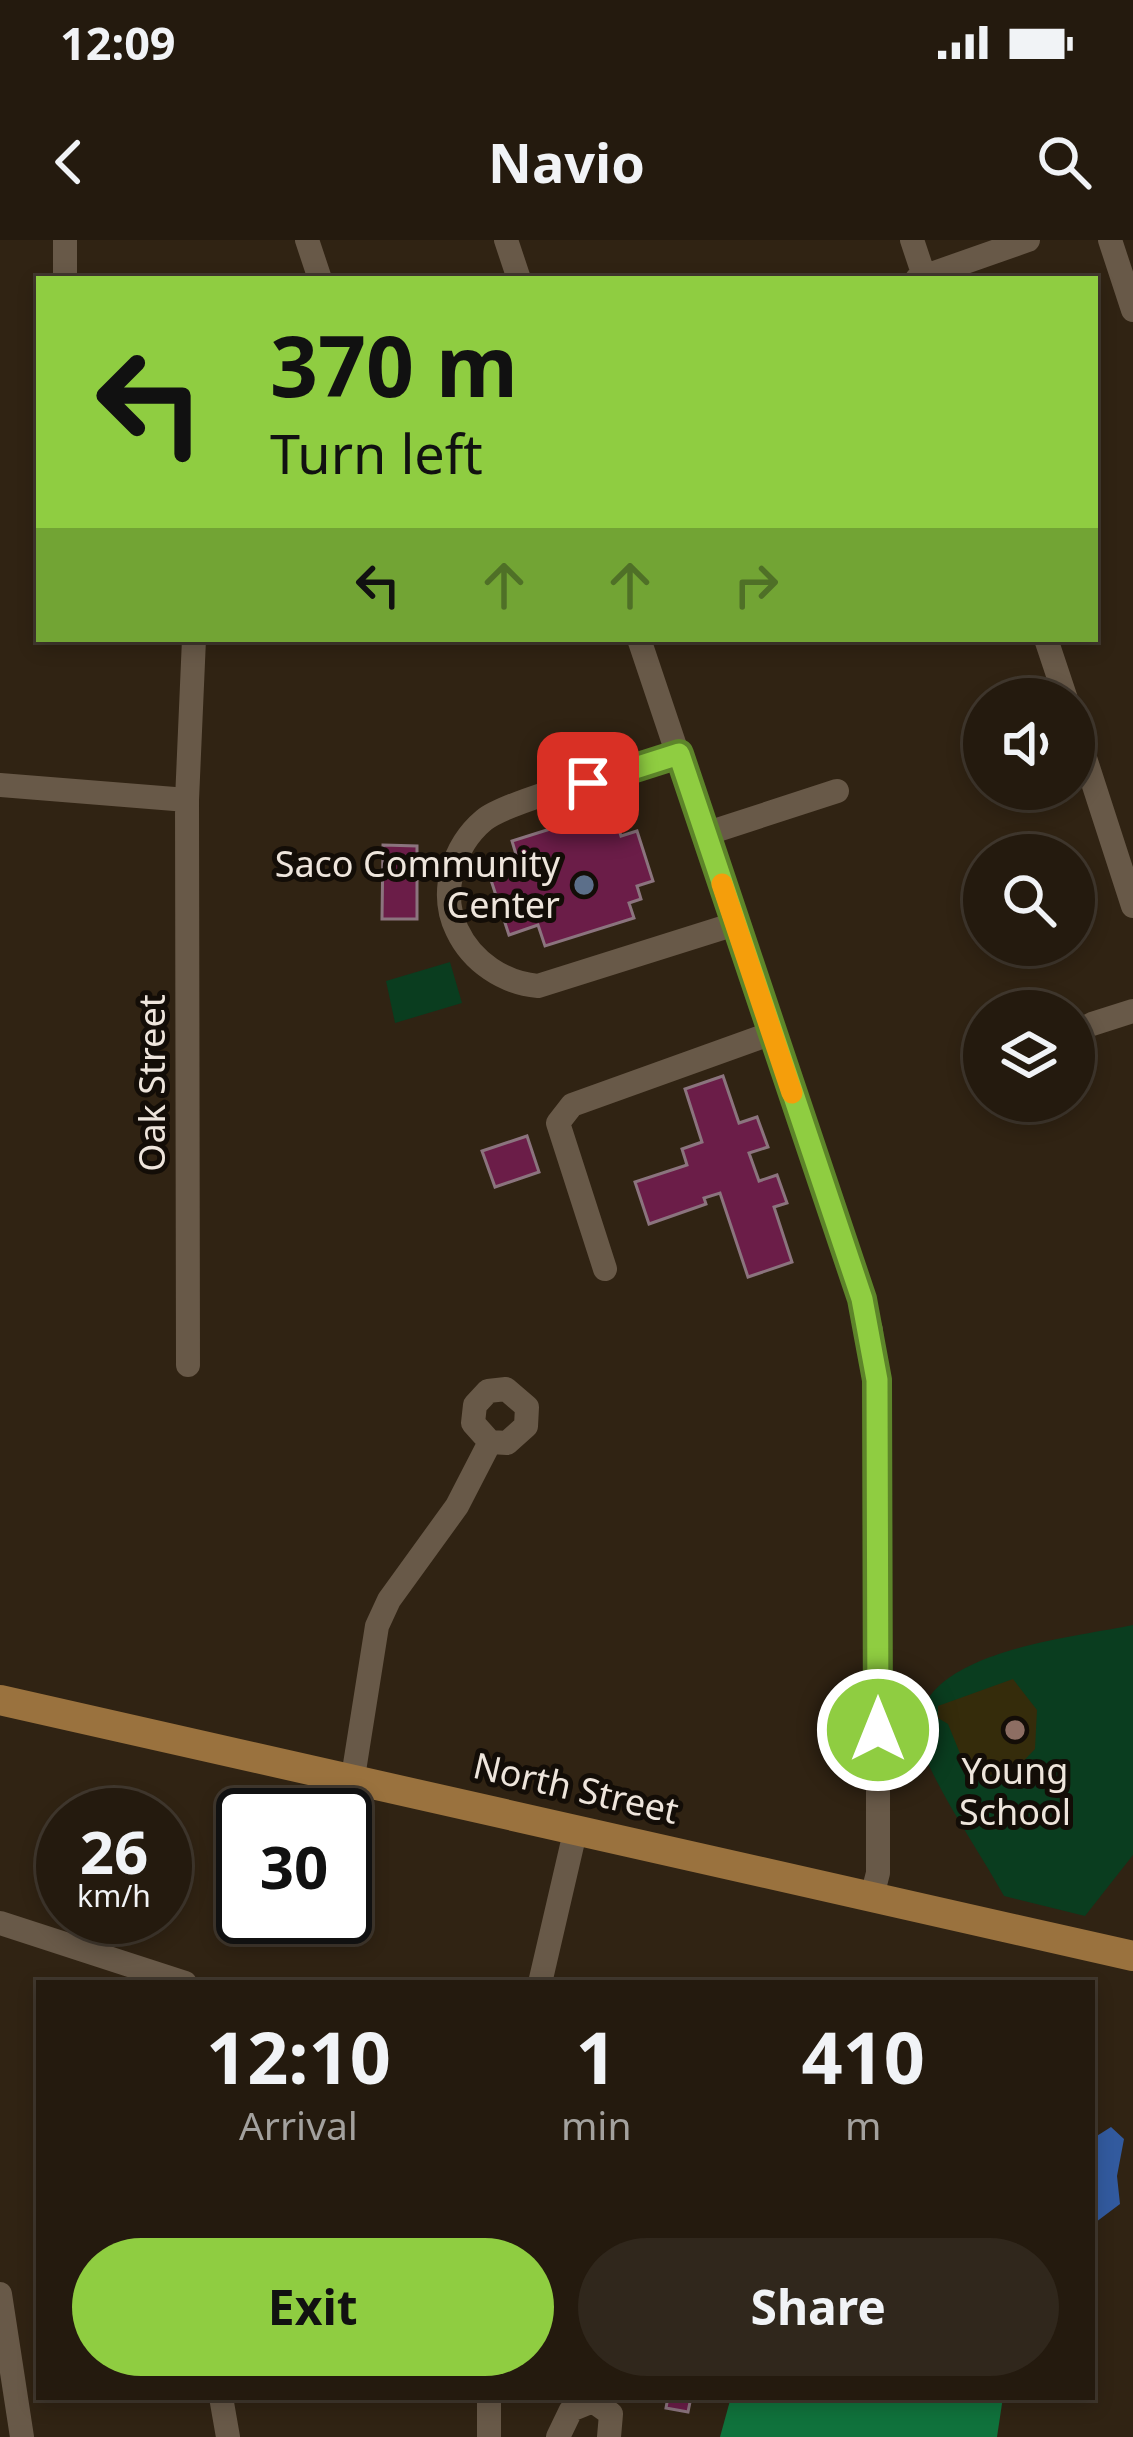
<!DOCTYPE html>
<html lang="en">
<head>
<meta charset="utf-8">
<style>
	body { margin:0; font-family:"Noto Sans",sans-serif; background:#30271c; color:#f1f3f6; height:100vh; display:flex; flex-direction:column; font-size:45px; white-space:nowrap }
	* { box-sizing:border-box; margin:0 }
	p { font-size:39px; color:#a3a19e }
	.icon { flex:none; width:66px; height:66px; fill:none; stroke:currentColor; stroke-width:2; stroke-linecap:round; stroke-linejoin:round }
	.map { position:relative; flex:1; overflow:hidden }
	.details { position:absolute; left:36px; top:1740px; width:1059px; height:420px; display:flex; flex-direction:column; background:#241a0e; border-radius:0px; box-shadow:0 6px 18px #0003,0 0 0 3px #41382e }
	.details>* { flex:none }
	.guide { position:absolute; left:36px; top:36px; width:1062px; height:366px; border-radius:0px; box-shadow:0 6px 18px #0003,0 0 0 3px #41382e; background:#8fcd41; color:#111; overflow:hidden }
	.tools { position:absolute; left:963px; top:438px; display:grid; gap:24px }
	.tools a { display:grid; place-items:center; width:132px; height:132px; border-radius:50%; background:#241a0e; box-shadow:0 6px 18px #0003,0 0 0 3px #41382e; font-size:60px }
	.speed { position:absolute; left:36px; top:1548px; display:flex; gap:24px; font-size:60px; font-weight:700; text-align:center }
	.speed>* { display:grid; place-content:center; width:156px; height:156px; border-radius:50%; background:#241a0e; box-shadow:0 6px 18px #0003,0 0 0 3px #41382e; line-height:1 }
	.speed small { font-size:30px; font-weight:400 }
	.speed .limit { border:6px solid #111; border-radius:18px; background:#fff; color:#111 }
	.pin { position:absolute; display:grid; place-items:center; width:102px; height:102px; color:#fff; margin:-51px; border-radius:24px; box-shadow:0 6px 18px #0006 }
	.me { position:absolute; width:132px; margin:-66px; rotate:0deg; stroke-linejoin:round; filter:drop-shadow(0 0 9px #0008) }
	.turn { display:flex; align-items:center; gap:42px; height:252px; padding:0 36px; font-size:54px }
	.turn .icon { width:156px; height:156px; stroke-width:2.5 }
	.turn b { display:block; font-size:84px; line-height:102px }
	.lanes { display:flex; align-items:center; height:114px; padding:0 36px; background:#0003; justify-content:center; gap:60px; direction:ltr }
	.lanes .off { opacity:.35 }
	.eta { display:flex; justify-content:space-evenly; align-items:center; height:204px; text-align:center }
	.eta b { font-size:72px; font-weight:700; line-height:84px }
	.cta { display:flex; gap:24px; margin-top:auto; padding:24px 36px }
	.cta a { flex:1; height:138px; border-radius:72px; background:#8fcd41; color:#111; font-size:48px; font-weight:700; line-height:138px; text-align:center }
	.cta a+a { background:#30271c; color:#f1f3f6 }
	.status { display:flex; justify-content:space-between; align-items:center; height:84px; padding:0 60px; background:#241a0e; direction:ltr }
	.status svg { height:33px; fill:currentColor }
	header { display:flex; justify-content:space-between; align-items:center; height:156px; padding:0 36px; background:#241a0e; font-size:54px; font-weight:700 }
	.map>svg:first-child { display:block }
</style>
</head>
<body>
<div class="status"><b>12:09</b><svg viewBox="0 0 49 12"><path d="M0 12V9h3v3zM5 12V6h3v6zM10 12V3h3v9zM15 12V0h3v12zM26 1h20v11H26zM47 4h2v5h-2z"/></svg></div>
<header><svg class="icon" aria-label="back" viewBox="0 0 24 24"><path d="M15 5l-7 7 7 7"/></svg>Navio<svg class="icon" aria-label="search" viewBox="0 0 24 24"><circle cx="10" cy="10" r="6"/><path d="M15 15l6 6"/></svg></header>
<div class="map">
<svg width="1133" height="2197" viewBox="0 0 1133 2197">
	<rect width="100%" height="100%" fill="#302313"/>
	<path fill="#0a3d1f" d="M450,722L462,763L395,783L386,741Z
		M1133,1385V1615L1085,1676L1004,1656C979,1611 947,1566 926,1519C881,1414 1068,1399 1133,1385Z"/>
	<path fill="#10723c" d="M731,2157H1003L997,2197H720Z"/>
	<path fill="#352c0b" d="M1013,1439L1037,1470L1035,1509L1013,1532L970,1538L948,1484L938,1478V1466Z"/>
	<path fill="#325a9e" d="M1111,1887L1124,1899L1117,1936L1120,1964L1092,1985V1899Z"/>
	<path fill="#6b1d48" stroke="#8b747e" stroke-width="3" d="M601,573L605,587L617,583L621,596L637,591L653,641L637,646L641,659L629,663L634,678L545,706L538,685L509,695L488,631L518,621L512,601Z
		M383,605L417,606V679H382Z
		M723,836L739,883L757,877L768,907L749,913L759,941L777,935L787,963L774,967L792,1022L748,1037L720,953L704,958L706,964L649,984L635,942L687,925L682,909L702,902L685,849Z
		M527,896L539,932L495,947L482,911Z
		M668,2157H691L688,2172L666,2168Z"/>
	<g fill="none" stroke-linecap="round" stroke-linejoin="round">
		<path stroke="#685948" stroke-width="24" d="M65,0V39
			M307,0L320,39
			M506,0L519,39
			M912,0L925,39
			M1110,0L1133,70
			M917,39L1028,0
			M639,399L871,1090L878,1196V1633L872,1656
			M1046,399L1066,459
			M1074,484L1133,666
			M679,514C639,527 510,559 484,580C453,606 439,653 457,690C472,722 504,743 538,746L735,684
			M0,545L187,560
			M705,594L837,551
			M1092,784L1133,771
			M605,1029L558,883L572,865L772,793
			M188,1125L187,560L194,399
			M353,1537L377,1386L389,1360L457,1266L490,1202L507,1203L526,1186L527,1167L506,1149L488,1151L475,1165L473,1183L490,1202
			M0,1683L185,1743
			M540,1743L576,1588
			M0,2054L22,2197
			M221,2157L228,2197
			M489,2157V2197
			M558,2197L571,2170L593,2161L611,2174L609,2197"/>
		<path stroke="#9a723e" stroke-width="30" d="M0,1460L1133,1716"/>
	</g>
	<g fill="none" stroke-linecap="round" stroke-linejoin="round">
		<defs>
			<path id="route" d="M588,543L679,514L862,1059L877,1140L878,1490"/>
		</defs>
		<use href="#route" stroke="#5d852a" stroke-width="30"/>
		<use href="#route" stroke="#8fcd41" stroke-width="21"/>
		<path stroke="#f59e0b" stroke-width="21" d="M722,644L792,853"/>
	</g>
	<circle fill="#5c6f8a" stroke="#130d07" stroke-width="4.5" cx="584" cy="645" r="12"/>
	<circle fill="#8d6e63" stroke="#130d07" stroke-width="4.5" cx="1015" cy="1490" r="12"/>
	<g text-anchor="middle" stroke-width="10" stroke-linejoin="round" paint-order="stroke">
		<g font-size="36" fill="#eee5dc" stroke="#130d07" text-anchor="end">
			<text x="560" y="637">Saco Community<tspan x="560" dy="41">Center</tspan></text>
			<text x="1015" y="1544" text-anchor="middle">Young<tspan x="1015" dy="41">School</tspan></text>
		</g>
		<g font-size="36" fill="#eee5dc" stroke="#130d07">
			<text transform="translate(152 843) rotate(-90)" y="13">Oak Street</text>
			<text transform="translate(576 1548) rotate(13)" y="13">North Street</text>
		</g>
	</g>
</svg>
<div class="tools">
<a><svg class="icon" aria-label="sound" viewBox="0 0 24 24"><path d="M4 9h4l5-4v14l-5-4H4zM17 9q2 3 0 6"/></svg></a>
<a><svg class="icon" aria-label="search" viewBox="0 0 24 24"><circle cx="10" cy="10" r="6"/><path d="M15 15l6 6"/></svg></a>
<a><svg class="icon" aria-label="layers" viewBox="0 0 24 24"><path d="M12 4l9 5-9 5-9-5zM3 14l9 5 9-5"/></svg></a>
</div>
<div class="speed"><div>26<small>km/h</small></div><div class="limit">30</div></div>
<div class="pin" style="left:588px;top:543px;background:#d93025"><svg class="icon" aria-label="arrive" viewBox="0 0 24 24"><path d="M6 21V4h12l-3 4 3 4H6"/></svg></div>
<svg class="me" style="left:878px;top:1490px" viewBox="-20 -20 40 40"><circle r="17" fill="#8fcd41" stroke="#fff" stroke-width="3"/><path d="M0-11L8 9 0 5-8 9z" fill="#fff"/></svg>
<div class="guide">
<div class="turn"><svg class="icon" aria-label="left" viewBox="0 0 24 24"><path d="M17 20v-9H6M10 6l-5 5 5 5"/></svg><div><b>370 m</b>Turn left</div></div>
<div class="lanes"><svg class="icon" aria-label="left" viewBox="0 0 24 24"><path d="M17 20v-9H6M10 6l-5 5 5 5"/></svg><svg class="icon off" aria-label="ahead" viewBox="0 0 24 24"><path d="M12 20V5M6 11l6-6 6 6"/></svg><svg class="icon off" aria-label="ahead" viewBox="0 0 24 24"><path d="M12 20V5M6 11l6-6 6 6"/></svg><svg class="icon off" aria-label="right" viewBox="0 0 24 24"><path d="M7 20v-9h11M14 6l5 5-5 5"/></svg></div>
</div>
<section class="details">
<div class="eta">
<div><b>12:10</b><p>Arrival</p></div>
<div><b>1</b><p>min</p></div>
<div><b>410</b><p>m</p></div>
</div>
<div class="cta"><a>Exit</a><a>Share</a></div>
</section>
</div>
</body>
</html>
